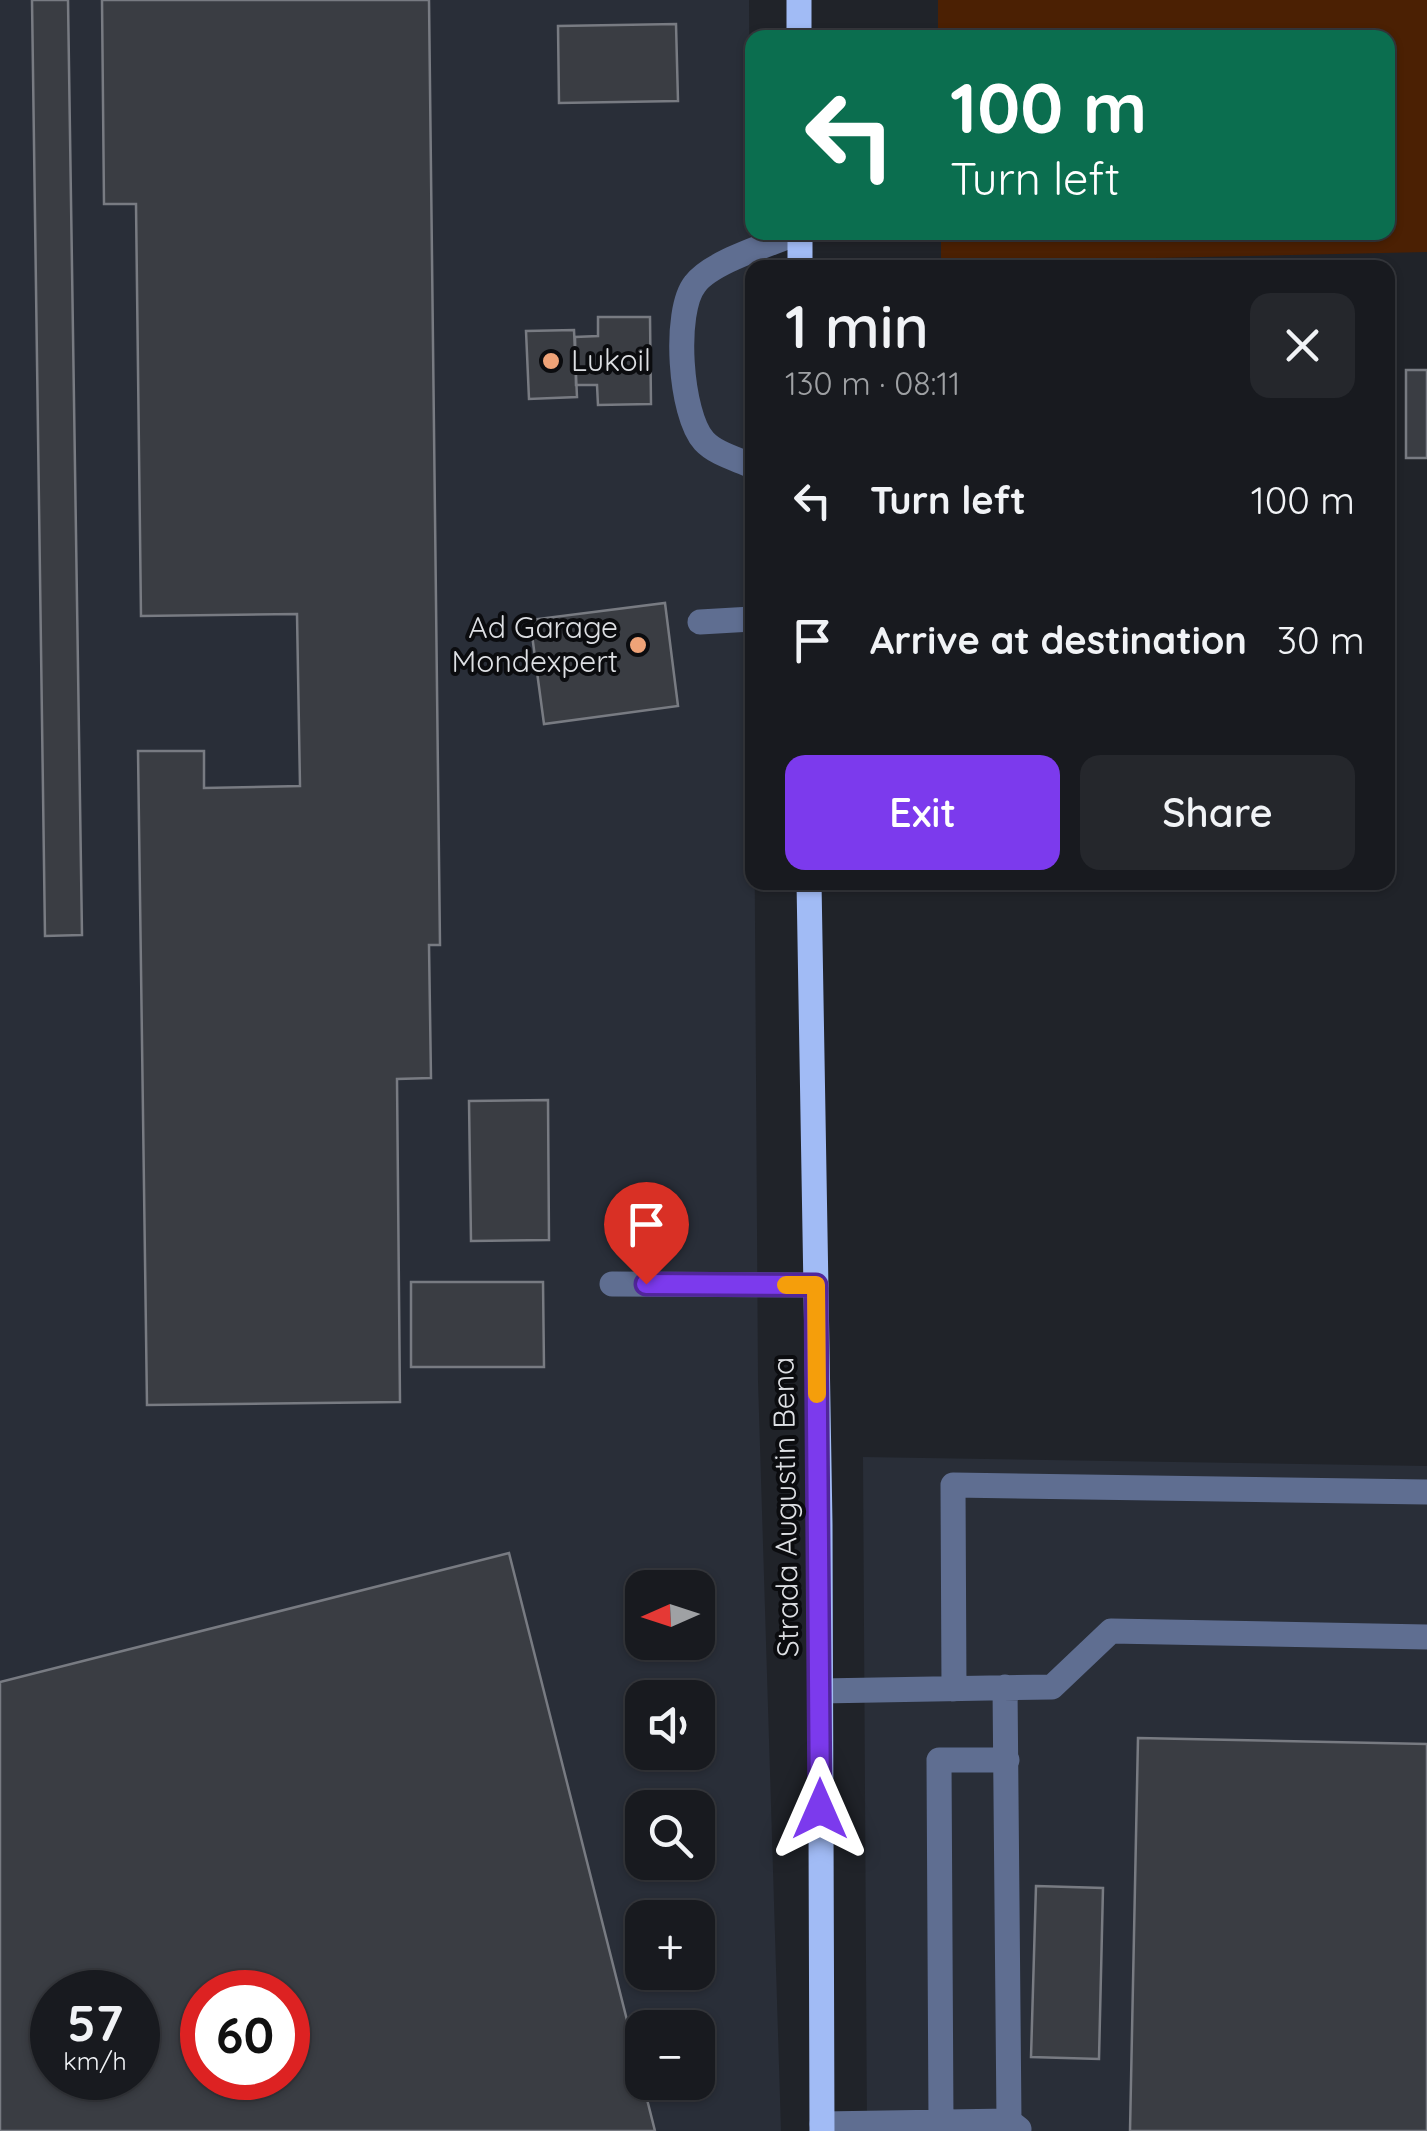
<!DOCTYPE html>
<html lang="en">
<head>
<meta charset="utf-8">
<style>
	body { margin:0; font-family:Quicksand,sans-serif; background:#25272c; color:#f1f3f6; height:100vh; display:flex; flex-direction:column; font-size:38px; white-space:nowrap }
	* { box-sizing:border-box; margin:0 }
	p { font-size:32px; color:#9fa1a4 }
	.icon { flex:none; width:55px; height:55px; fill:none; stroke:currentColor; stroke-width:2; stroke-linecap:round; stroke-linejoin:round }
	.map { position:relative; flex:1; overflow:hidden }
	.panel { position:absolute; left:745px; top:260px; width:650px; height:630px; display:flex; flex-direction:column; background:#181a1f; border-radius:20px; box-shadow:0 2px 8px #0004,0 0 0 2px #36383d }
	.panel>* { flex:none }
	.banner { position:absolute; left:745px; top:30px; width:650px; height:210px; border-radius:20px; box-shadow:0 2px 8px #0004,0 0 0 2px #36383d; background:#0b6e4f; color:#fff; overflow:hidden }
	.needle { width:65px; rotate:267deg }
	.controls { position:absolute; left:625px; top:1570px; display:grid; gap:20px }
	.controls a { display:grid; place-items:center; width:90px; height:90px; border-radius:20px; background:#181a1f; box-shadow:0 2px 8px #0004,0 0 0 2px #36383d; font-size:50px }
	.speed { position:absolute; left:30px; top:1970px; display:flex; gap:20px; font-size:50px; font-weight:700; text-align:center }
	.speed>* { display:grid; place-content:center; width:130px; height:130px; border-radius:50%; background:#181a1f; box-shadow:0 2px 8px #0004,0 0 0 2px #36383d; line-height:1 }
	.speed small { font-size:25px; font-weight:400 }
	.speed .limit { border:15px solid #d22; background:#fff; color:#111 }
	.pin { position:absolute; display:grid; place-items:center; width:85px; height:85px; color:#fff; margin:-102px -42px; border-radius:50% 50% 50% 0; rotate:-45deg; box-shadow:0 0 10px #0007 }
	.pin .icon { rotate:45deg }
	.me { position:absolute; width:110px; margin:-55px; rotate:0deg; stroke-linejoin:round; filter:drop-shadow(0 0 8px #0008) }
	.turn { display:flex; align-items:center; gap:35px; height:210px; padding:0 40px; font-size:45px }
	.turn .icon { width:130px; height:130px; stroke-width:2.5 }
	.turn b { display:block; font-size:70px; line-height:85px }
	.round { display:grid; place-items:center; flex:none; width:105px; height:105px; border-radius:20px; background:#25272c }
	.head { display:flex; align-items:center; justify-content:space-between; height:170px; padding:0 40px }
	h1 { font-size:60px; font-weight:600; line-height:75px }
	.button { display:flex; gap:20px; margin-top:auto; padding:20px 40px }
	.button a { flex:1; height:115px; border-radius:20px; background:#7c3aed; color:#fff; font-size:40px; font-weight:600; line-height:115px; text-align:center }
	.button a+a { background:#25272c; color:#f1f3f6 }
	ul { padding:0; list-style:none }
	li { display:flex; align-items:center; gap:30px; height:140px; padding:0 40px }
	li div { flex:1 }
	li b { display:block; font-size:38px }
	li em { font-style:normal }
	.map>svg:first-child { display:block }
</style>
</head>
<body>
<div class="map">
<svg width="1427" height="2131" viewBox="0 0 1427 2131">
	<rect width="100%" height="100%" fill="#202329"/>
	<path fill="#292e38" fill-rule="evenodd" d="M0,0H749L758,1381L781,2131H0ZM642,1588H698V1642H642ZM642,1698H698V1752H642ZM642,1808H698V1862H642ZM642,1918H698V1972H642ZM52,1992H138V2078H52ZM202,1992H288V2078H202ZM642,2028H698V2082H642Z
		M863,1457L1427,1466V2131H867Z"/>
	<path fill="#4b2003" d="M938,0H1427V252L1016,261V267H941V233L1388,232V38L938,37Z"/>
	<path fill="#3a3d43" stroke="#787b82" stroke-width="2.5" fill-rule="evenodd" d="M32,0H68L82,935L45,936Z
		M102,0H429L440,945H429L431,1078L397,1079L400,1402L147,1405L138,751H204V788L300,786L297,614L141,616L136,204H104Z
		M676,24L678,101L559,103L558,26Z
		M598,317H650L651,404L598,405L597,385H576L575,337L598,336Z
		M574,330L577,397L529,399L526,331Z
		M1406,370H1427V458H1406Z
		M665,603L678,706L544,724L530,620Z
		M548,1100L549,1240L471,1241L469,1101Z
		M411,1282H543L544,1367H411Z
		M509,1553L655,2131H0V1682ZM52,1992H138V2078H52ZM202,1992H288V2078H202Z
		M1138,1738L1427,1744V2131H1130Z
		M1036,1886L1103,1888L1099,2059L1031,2057Z"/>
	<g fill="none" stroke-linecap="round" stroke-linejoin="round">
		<path stroke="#5f6e91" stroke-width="25" d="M752,466C737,459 716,454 704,441C680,415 673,311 695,284C712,261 772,244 799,232
			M700,622L752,619
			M612,1284L816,1285
			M1005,1687L1009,2121
			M954,1689L953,1485L1427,1492
			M820,1691L1052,1687L1111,1631L1427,1637
			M941,2122L939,1760H1007
			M822,2124L1009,2121L1019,2129"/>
		<path stroke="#a1bbf5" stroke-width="25" d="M799,0V38
			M800,232V268
			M809,882L820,1524L822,2131"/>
	</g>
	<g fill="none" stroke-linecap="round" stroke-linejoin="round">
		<defs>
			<path id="route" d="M646,1284L816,1285L820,1809"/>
		</defs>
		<use href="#route" stroke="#51269a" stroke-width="25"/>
		<use href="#route" stroke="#7c3aed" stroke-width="18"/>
		<path stroke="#f59e0b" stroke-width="18" d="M786,1285H816L817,1394"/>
	</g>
	<g fill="#efa378" stroke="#0b0c0f" stroke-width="4">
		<circle cx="551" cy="361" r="10"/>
		<circle cx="638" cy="645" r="10"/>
	</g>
	<g text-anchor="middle" stroke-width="8" stroke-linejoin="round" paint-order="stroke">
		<g font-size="30" fill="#dddfe3" stroke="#0b0c0f" text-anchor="start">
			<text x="571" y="371">Lukoil</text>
			<text x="618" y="638" text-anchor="end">Ad Garage<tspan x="618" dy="34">Mondexpert</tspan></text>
		</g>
		<g font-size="30" fill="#dddfe3" stroke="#0b0c0f">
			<text transform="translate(786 1507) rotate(-91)" y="10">Strada Augustin Bena</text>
		</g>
	</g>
</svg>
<div class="controls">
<a><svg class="needle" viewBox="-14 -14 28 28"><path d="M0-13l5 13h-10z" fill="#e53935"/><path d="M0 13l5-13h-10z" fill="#9fa1a4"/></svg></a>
<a><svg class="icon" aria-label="sound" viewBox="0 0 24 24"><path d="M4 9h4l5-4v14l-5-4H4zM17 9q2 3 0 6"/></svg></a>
<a><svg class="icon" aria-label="search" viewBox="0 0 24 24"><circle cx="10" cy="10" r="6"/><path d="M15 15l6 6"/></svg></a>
<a>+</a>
<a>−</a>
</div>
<div class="speed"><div>57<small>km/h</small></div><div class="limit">60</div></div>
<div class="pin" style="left:646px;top:1284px;background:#d93025"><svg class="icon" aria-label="arrive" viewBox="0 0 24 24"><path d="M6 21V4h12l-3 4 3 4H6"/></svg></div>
<svg class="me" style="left:820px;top:1809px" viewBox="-20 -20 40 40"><path d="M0-17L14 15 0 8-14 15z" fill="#7c3aed" stroke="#fff" stroke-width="4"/></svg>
<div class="banner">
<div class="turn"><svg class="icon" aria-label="left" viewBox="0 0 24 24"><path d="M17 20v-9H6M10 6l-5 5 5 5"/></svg><div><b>100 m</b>Turn left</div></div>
</div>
<section class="panel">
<div class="head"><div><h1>1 min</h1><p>130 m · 08:11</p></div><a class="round"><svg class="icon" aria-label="close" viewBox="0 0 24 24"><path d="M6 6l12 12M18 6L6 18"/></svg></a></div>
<ul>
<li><svg class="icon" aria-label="left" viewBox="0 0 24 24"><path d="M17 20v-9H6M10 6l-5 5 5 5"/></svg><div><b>Turn left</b></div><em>100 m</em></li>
<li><svg class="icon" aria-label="arrive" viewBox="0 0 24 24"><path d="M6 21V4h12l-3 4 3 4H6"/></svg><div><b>Arrive at destination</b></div><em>30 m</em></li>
</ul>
<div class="button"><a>Exit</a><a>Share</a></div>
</section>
</div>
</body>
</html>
